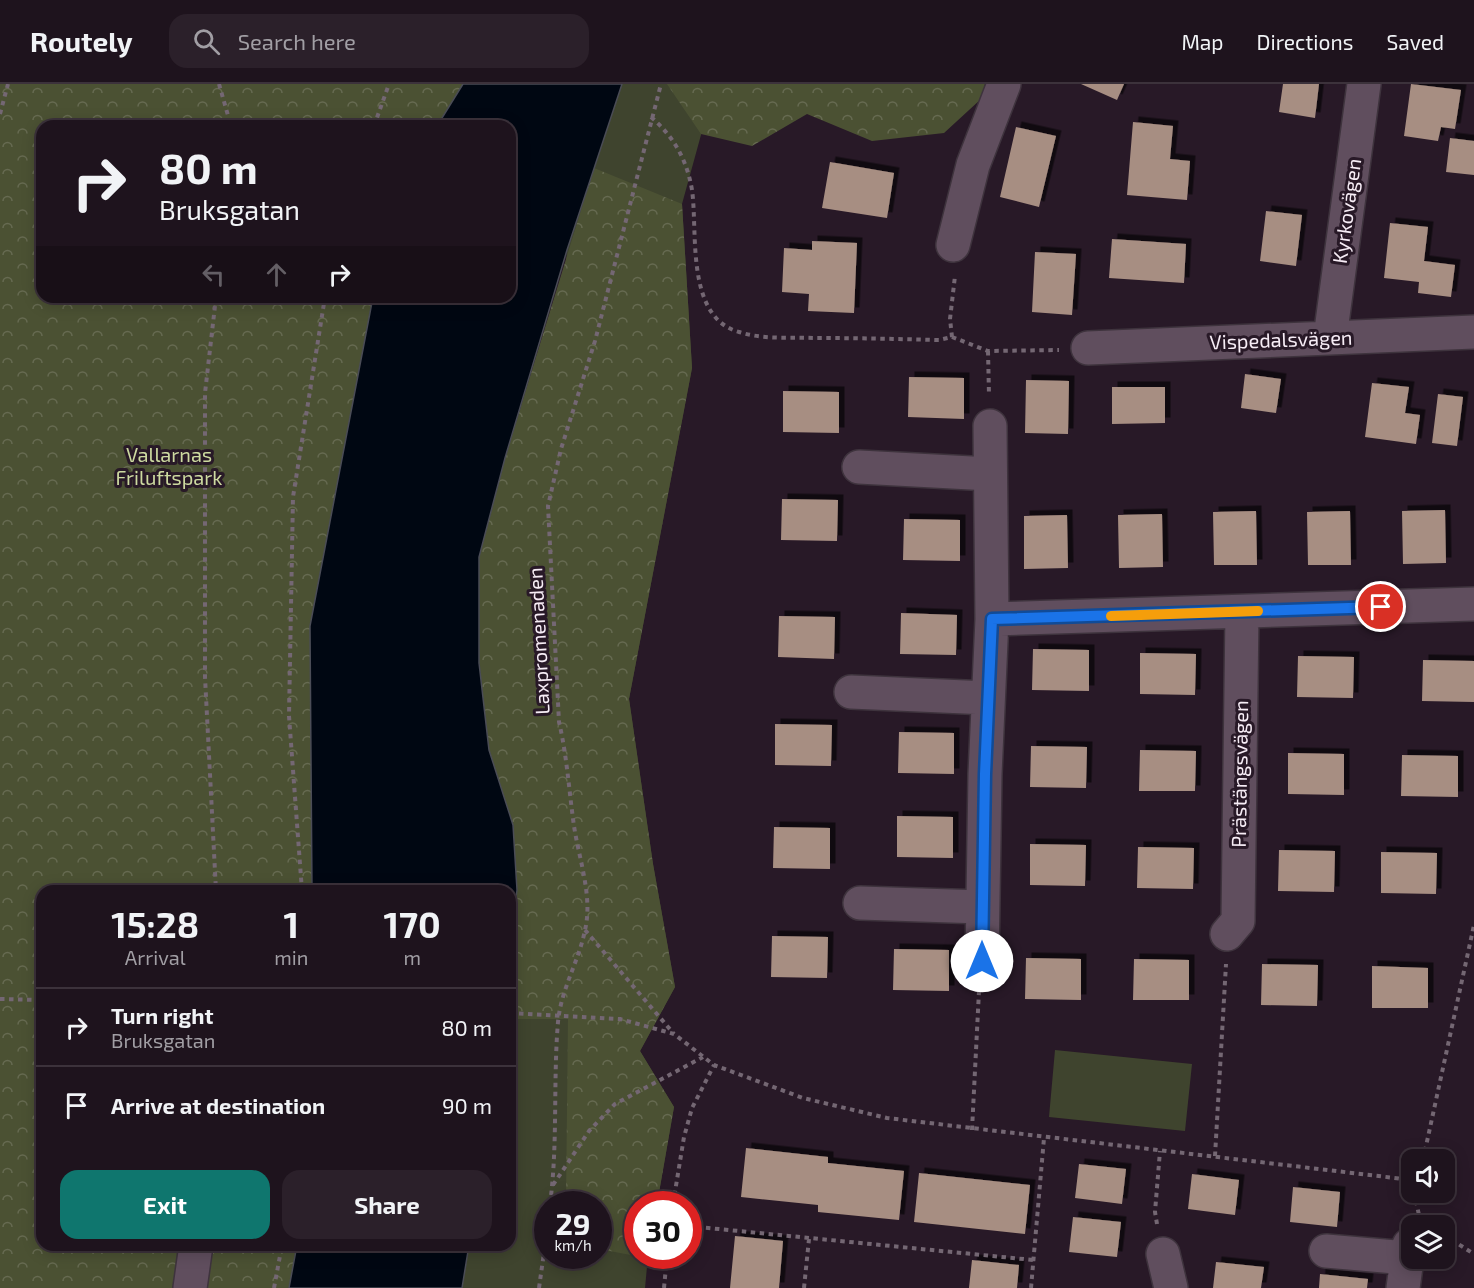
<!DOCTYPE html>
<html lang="en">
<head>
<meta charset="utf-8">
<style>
	body { margin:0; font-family:"Exo 2",sans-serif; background:#2b202a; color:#f1f3f6; height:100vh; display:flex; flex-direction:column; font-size:22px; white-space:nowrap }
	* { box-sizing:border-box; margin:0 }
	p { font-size:20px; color:#a19ea4 }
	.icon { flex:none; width:33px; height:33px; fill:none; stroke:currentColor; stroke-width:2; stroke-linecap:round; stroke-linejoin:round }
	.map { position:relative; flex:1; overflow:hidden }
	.panel { position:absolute; left:36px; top:801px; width:480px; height:366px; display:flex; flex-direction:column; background:#1e131d; border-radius:18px; box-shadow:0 3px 15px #0003,0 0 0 2px #3c323b }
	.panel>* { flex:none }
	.top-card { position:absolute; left:36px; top:36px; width:480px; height:183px; border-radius:18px; box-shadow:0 3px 15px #0003,0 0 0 2px #3c323b; background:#1e131d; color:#f1f3f6; overflow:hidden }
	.fabs { position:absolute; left:1401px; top:1065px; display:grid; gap:12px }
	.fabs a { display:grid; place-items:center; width:54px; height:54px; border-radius:12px; background:#1e131d; box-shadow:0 3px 15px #0003,0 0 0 2px #3c323b; font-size:30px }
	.speed { position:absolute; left:534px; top:1107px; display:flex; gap:12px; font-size:30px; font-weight:700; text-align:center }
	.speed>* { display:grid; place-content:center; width:78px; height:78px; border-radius:50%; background:#1e131d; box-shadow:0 3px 15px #0003,0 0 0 2px #3c323b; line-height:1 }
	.speed small { font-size:15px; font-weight:400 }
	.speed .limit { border:9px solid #d22; background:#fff; color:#111 }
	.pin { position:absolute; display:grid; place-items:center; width:51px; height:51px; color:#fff; margin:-26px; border:3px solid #fff; border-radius:50%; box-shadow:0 2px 6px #0007 }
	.me { position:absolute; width:66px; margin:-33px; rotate:0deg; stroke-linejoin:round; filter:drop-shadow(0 0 4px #0008) }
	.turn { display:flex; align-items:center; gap:21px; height:126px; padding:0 24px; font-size:27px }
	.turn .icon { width:78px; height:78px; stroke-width:2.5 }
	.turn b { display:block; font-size:42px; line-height:51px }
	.lanes { display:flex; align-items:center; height:57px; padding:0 24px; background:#0003; justify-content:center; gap:30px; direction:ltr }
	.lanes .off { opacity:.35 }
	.eta { display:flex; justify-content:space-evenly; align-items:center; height:102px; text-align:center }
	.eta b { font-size:36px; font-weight:700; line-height:42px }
	.cta { display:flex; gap:12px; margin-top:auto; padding:12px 24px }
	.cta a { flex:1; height:69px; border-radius:18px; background:#0f766e; color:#fff; font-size:24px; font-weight:700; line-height:69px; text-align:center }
	.cta a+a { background:#2b202a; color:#f1f3f6 }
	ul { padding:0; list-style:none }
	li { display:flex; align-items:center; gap:18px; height:78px; padding:0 24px; border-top:2px solid #3c323b }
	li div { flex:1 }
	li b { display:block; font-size:22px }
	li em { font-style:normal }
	header { display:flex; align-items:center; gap:36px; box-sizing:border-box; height:84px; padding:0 30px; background:#1e131d; border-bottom:2px solid #3c323b }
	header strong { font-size:28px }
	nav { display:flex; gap:33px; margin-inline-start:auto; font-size:21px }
	.search { width:420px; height:54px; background:#2b202a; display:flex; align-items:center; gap:15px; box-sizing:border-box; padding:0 21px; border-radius:18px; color:#a19ea4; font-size:22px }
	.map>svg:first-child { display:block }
</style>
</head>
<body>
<header>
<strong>Routely</strong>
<div class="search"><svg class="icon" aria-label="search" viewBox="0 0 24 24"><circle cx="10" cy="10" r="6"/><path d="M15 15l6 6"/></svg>Search here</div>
<nav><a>Map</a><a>Directions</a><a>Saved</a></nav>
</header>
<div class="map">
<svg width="1474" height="1204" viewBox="0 0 1474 1204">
	<defs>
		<pattern id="forest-crowns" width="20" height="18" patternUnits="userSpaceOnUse" patternTransform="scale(1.5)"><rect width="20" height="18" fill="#4b5133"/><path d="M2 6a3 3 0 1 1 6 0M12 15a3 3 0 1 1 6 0" fill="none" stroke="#666a51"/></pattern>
		<filter id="shadow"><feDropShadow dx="5.5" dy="-5.5" stdDeviation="0" flood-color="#0009"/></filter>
	</defs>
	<rect width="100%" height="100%" fill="#281927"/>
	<path fill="#3f442e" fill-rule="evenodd" d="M622,0H715L682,120L692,284L629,615L653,780L675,903L640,967L674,1023L657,1120H638V1172H648L645,1204H462L469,1161H510V955L516,935L510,860L567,166ZM548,1120H598V1172H548Z
		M1055,966L1192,980L1185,1047L1049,1033Z"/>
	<path fill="url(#forest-crowns)" d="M0,0H463L437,42H42V213H373L310,542L312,807H42V1161H297L289,1204H0Z
		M667,0H985L981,15L944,49L872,57L807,30L752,62L701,50Z
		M594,84L682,120L692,284L629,615L653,780L675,903L640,967L674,1023L657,1120H638V1172H648L647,1174L599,1165L598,1120H566L568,935H516L510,882L517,806L513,741L489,666L479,579V473L505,374Z"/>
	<path fill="#000712" stroke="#4a4c56" stroke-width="1.5" d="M463,0H622L567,166L505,374L479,473V579L489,666L513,741L517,806L510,860V807H312L310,542L373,213H510V42H437Z
		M297,1161H469L462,1204H289Z"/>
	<path fill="#a78e82" filter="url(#shadow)" d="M1081,0H1124L1117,16Z
		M1283,0H1319L1315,34L1279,28Z
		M1411,0L1461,6L1455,45L1441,43L1438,57L1404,52Z
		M1133,38L1173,42L1170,75L1190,77L1187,116L1127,111Z
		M1016,43L1056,52L1039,123L1000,113Z
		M1450,54L1474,57V91L1446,88Z
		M830,78L894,89L887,134L822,124Z
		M1266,127L1302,131L1296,182L1260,177Z
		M1390,139L1428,143L1424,177L1455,181L1451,213L1418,209L1419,198L1384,194Z
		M1112,155L1186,160L1184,199L1109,194Z
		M812,157L857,159L854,229L808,227L809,210L782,208L784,164L812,166Z
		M1035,168L1076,170L1072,231L1032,228Z
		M1245,290L1281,295L1276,329L1241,324Z
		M909,293L964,294V335L908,333Z
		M1026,296L1069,297L1068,350L1025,349Z
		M1372,299L1409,303L1405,329L1420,331L1416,360L1365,353Z
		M1112,303H1165V339L1112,340Z
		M783,307L839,308V349L783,348Z
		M1438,310L1463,313L1457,362L1432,359Z
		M782,415L838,416L837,457L781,456Z
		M1445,426L1446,479L1403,480L1402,427Z
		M1256,427L1257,481H1214L1213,428Z
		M1350,427L1351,481H1308L1307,428Z
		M1162,430L1163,483L1119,484L1118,431Z
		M1067,431L1068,484L1024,485V432Z
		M904,435L960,436V477L903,476Z
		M901,529L957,531L956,571L900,570Z
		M779,532L835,533L834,575L778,573Z
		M1033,565L1089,566V607L1032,606Z
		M1140,569L1196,570L1195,611L1140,610Z
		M1298,572L1354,573L1353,614L1297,613Z
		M1423,576L1474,577V618L1422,617Z
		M775,640L832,641L831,682L775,681Z
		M899,648L954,649V690L898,689Z
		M1031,662L1087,663L1086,704L1030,703Z
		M1140,666L1196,667L1195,707H1139Z
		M1288,669L1344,670V711L1288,710Z
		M1402,671L1458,672V713L1401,712Z
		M897,732L953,733V774L897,773Z
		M774,743L830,744V785L773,784Z
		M1030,760L1086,761L1085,802L1030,801Z
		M1138,763L1194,764L1193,805L1137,804Z
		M1279,766L1335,767L1334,808L1278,807Z
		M1381,768L1437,769L1436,810L1381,809Z
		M772,852L828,853L827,894L771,893Z
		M894,865L949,866V907L893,906Z
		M1026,874L1081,875V916L1025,915Z
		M1134,875L1189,876V916H1133Z
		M1262,880L1318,881L1317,922L1261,921Z
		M1372,882L1428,884V924H1372Z
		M746,1064L828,1073V1079L904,1087L899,1136L818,1128V1121L741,1113Z
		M1079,1080L1126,1085L1122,1120L1075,1114Z
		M919,1089L1030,1101L1025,1150L914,1138Z
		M1192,1090L1239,1096L1235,1131L1188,1125Z
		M1293,1103L1340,1108L1337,1143L1290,1138Z
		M1073,1133L1121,1138L1117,1173L1069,1168Z
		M735,1152L783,1157L779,1204H730Z
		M972,1176L1019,1181L1017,1204H969Z
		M1216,1178L1264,1183L1261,1204H1213Z
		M1320,1190L1368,1195L1367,1204H1319Z"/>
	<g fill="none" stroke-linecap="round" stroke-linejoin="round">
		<defs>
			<path id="minor" d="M953,161L973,81L1004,0
				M1330,254L1364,0
				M1088,264L1474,248
				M859,383L990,390
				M992,535L1474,520
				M851,608L988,614
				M860,819L982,823
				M1227,850L1238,837L1242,528
				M982,877L985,690L992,535L990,342
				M1326,1167L1407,1174
				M1163,1170L1171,1204
				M190,1204L196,1161
				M1403,1204L1409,1161"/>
		</defs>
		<use href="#minor" stroke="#3e333d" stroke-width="36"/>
		<path stroke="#746773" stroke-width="4" stroke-dasharray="4.5 4.5" stroke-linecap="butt" d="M219,0L231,42
			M0,30L8,0
			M651,33C674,53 687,76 692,106C698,148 685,233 739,248C764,256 791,253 816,254C857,254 898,255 939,256L952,253L988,267L1059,266
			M374,42L389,0
			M216,213L205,309V593L216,807
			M952,253L950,235L955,192
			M988,267L989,311
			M302,807L289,632L293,413L325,213
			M585,846L674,950
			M0,915L42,916
			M510,929L620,935L674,950L714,981L803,1014L887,1034L1412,1096
			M972,1046L979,907
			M1215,1072L1226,880
			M1423,1076L1474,841
			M553,1101L589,1047L615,1020L703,973
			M1414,1108L1419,1131
			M550,1120C558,1060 553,998 558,938C561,905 579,877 585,846C593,813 579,775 574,742C569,707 567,672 559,638L548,422L561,365L595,257L661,0
			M673,1120L684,1053L692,1024L714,981
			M1157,1140L1155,1128L1160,1067
			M688,1142L1033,1176
			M1444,1151L1474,1170
			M274,1204L282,1161
			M539,1204L548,1140
			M664,1204L667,1172
			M804,1204L809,1155
			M1031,1204L1044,1054"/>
		<use href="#minor" stroke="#604e5e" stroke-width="33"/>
	</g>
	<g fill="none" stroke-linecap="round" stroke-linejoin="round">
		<defs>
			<path id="route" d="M982,877L985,690L992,535L1381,523"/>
		</defs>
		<use href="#route" stroke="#114b97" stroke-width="15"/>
		<use href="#route" stroke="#1a73e8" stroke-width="10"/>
		<path stroke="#f59e0b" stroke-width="10" d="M1111,532L1258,527"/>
	</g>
	<g text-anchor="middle" stroke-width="6" stroke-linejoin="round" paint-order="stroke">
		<g font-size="20" fill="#f7edf6" stroke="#281927">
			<text transform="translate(1347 127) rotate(-82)" y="7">Kyrkovägen</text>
			<text transform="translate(1281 256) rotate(-2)" y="7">Vispedalsvägen</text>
			<text transform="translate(539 557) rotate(-93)" y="7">Laxpromenaden</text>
			<text transform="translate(1240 690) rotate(-89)" y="7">Prästängsvägen</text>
		</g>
		<g font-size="20" fill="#cddaa0" stroke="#281927">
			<text x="169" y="378">Vallarnas<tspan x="169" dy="23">Friluftspark</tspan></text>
		</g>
	</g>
</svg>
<div class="fabs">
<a><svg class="icon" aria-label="sound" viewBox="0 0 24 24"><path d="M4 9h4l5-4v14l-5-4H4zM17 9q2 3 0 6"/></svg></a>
<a><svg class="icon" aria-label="layers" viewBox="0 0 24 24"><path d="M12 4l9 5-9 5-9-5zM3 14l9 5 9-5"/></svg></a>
</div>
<div class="speed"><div>29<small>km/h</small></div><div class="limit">30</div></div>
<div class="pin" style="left:1381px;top:523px;background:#d93025"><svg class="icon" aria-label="arrive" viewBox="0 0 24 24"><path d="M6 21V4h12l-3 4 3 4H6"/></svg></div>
<svg class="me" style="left:982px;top:877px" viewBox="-20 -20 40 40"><circle r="19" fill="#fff"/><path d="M0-13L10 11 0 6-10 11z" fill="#1a73e8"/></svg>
<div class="top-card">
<div class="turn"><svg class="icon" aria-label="right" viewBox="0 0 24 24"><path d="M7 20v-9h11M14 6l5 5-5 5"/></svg><div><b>80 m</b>Bruksgatan</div></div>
<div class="lanes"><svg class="icon off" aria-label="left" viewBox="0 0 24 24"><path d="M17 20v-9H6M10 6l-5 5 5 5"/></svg><svg class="icon off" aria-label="ahead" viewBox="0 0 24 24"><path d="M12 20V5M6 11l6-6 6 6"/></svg><svg class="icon" aria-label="right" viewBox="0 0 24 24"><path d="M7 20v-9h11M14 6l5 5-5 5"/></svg></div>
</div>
<section class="panel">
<div class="eta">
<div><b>15:28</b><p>Arrival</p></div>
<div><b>1</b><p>min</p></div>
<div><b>170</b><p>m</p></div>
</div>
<ul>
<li><svg class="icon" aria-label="right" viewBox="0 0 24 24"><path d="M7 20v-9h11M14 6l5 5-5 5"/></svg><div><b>Turn right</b><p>Bruksgatan</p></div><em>80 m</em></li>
<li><svg class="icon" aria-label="arrive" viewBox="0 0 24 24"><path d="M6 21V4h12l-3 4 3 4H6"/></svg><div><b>Arrive at destination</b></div><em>90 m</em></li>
</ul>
<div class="cta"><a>Exit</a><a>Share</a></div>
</section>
</div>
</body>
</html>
